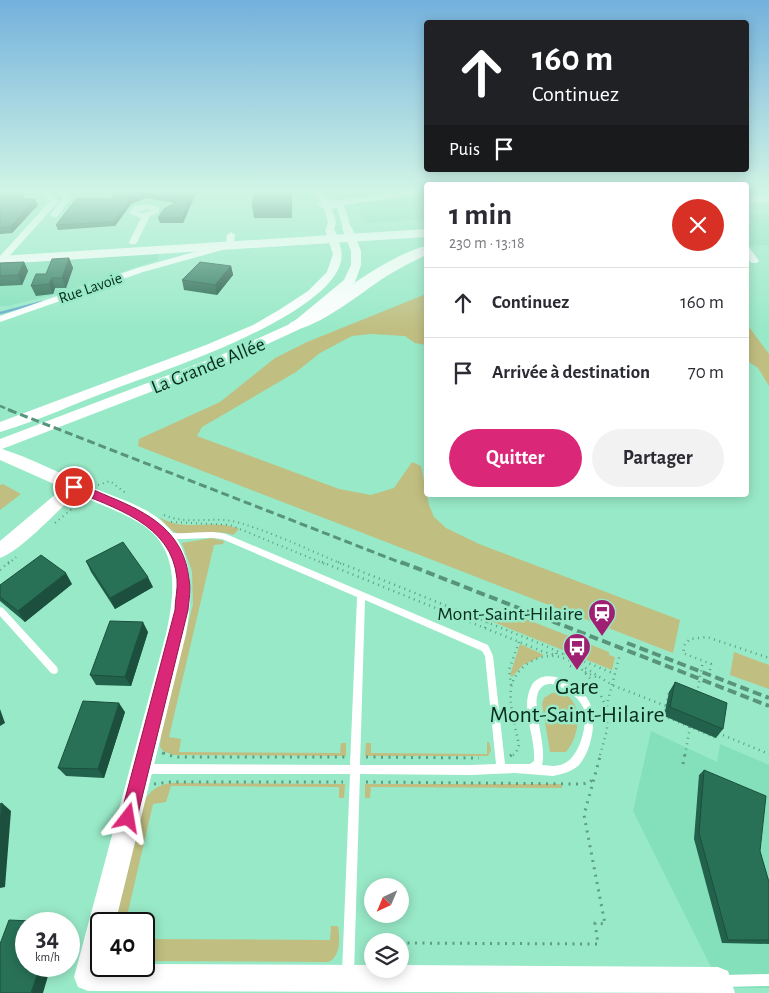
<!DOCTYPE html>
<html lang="fr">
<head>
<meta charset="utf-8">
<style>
	body { margin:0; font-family:"Alegreya Sans",sans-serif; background:#f2f2f3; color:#2b2b33; height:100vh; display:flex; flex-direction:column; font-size:19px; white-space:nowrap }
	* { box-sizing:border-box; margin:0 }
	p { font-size:16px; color:#7c7c81 }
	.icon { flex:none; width:28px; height:28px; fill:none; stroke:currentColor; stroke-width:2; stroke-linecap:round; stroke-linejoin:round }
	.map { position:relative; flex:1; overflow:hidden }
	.panel { position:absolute; left:424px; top:182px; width:325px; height:315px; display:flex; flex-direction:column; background:#fff; border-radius:5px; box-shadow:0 2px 12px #0003 }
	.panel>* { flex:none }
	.guide { position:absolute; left:424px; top:20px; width:325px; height:152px; border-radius:5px; box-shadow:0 2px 12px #0003; background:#202124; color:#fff; overflow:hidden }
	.needle { width:32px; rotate:224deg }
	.fabs { position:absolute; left:364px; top:878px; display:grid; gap:10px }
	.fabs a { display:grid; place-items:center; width:45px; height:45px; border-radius:50%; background:#fff; box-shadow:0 2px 12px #0003; font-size:25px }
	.speed { position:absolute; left:15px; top:912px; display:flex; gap:10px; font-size:25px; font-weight:700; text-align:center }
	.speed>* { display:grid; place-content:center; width:65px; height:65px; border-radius:50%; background:#fff; box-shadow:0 2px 12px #0003; line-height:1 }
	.speed small { font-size:12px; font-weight:400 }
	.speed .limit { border:2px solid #111; border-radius:8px; background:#fff; color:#111 }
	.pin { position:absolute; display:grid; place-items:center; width:42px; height:42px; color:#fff; margin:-21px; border:2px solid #fff; border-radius:50%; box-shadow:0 1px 5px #0007 }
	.me { position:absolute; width:55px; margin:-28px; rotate:14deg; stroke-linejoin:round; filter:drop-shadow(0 0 4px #0008) }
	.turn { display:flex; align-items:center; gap:18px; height:105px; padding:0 25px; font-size:22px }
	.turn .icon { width:65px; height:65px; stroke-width:2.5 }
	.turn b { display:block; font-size:35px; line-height:42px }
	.then { display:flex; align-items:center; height:48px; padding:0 25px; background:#0003; gap:10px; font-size:19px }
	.round { display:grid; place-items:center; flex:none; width:52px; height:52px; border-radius:26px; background:#f2f2f3 }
	.summary { display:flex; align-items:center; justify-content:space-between; height:85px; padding:0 25px }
	h1 { font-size:30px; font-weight:700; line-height:38px }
	.action { display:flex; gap:10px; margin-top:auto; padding:10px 25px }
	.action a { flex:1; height:58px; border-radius:30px; background:#db2777; color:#fff; font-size:20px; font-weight:700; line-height:58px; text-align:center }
	.action a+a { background:#f2f2f3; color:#2b2b33 }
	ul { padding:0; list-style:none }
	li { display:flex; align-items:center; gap:15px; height:70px; padding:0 25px; border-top:1px solid #e1e1e2 }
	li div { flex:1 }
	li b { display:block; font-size:19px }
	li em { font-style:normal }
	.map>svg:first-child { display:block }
</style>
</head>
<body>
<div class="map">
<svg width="769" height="993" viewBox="0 0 769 993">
	<rect width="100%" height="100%" fill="#98e9c7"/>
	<path fill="#84e0bb" d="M426,191V219L365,223L355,200Z
		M769,213V245L748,246L746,215Z
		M158,254V260L56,294L8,306H0V264Z
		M651,731L717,762L720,744L769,765V988H720L718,981L633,811Z"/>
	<path fill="#c0be81" d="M426,294V345L415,343L405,336L371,334L352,336L320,353L296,372L202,427L197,436L339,489L371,495L394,488L412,462L421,466L429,505L434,517L446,528L479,544L680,620L673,653L138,446L139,439L220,402L275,358L307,342Z
		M746,323L769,354V386L758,368L746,360Z
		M3,484L21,494L0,510V485Z
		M159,517C184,533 213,518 239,529L233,535C212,528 193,539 177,533C170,531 164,522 159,517Z
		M212,538L224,541L223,544L214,545L169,737L181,739L179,752L340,753L341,743H346V756L173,755L163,751L160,747L161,734L193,604L192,571L182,543Z
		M497,608L502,610L500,614L524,623L526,619L609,652V655L615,657L612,670L491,621Z
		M520,644L544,655L523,665L512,677L510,675Z
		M734,652L769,665V689L730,675Z
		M552,693C585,690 582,735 566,752H550L542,704L544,698Z
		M487,742H489L491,750L488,756H365L366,743H371V753L487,754Z
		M171,783L345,784L344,798H339V787L171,786L166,802L153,804L127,916L140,917L141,924H115L145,800C149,791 160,784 171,783Z
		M365,784H559L562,785V788L371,787L370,798H365Z
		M331,926H338C340,937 341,957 328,962L144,961V939L330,940Z"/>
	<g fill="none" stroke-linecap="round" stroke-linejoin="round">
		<path stroke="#65acca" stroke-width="2.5" d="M0,313L42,302"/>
		<path stroke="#5d9c83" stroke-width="2" stroke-dasharray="1 4" stroke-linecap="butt" d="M98,485L110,481L127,494
			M164,515C189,526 215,515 240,523C274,533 309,550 342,564
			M171,522L230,525L325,564
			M55,523L80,502
			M8,564L16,557"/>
		<path stroke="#5d9c83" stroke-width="2.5" stroke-dasharray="1 4.5" stroke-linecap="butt" d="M322,562L544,652L556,655L557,650
			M338,562L546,646L567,656L612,685L666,706
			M0,570L9,562
			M485,628L495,605
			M564,653L615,674
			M570,666L580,670
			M710,670L711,664L683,653L685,644L690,639L707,637L769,658
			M585,672L596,677
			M511,685L509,670L519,642
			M669,692L720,712L716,738L664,716Z
			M697,693L703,661
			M718,733L769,754
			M162,753L167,755
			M513,755L516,753L519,745C516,729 507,699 512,684C515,674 523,666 532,661C567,642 598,680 607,711L601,712
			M600,755L607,730V704L620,654
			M685,755L690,727"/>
		<path stroke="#5d9c83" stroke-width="3" stroke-dasharray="2 5.5" stroke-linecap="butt" d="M163,753L175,757H346
			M510,756L515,753
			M366,757L479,758
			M683,764L685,753
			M366,782L580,784L589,783L592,780
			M154,784L170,782H343
			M400,943L598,944L595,923L605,924L584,815L601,753
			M365,951L372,950"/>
		<path fill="#fff" fill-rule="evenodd" d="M166,532C187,536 206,529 226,534L488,645L493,656L505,764H530L534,761C536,739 522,713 529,692C530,689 532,684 534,682C549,667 578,684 587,698C599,715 592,752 578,766C571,772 562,774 553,776L515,773L471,775L360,774L354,973L352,977L348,979L344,977L342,973L350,774H146L143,772L141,769L143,766L146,764L350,765L357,597L222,539C202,536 183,542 163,537L162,535L163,533ZM365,600L482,651L485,656L496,764L471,765H360ZM552,684C564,687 577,695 583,707C589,722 580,756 565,763C558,767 550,766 542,765C548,745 528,701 541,688C544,684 548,684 552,684Z
			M0,607L3,608L57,667L58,670L57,673L54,674L51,673L0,616Z
			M769,974V986L724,987L720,985L718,981L720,977L724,975Z"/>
		<path fill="#fff" fill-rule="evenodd" d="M39,191H47L59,201L4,262H0V256L50,201Z
			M54,191H63L71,197L57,217H54L50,215L63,198Z
			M312,191H320C325,202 337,202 347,199L410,191H426V193L344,205L351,228L347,231L343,228L337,208L332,209L336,222L334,230L330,233L326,230L328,222L324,209L316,204L322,202L317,199Z
			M148,204L159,207V212L150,216L136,244H130L129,242L141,218L129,213L134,206ZM147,209L151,211L143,213L138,212Z
			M231,232L235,235L233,247L143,272L0,322V316L137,268L226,243L227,235Z
			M746,246L749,247L759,261L757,263H751C747,257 746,254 746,246Z"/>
		<path fill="#fff" fill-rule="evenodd" d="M347,225L352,228L361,251V265L355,282L300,329L231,361L2,449C31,458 59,473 86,485C107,494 130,501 149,512C195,539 194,589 186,634L115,924H101V966H144V964L372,965V969H400V965L718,967L728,971L735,993L88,991L78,987L74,977L166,634C175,593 181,545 136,521C117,510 96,503 76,494C58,510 21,551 0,558V541L63,488L0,460V439L221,355L292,323L344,280L351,265V251L342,228Z
			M330,227C337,229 338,239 340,246C362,307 157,373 114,389C76,403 38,421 0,432V422L206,345L253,325L279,310L308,291L327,272L333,254L325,230Z"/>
		<path fill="#fff" fill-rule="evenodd" d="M769,194V202L746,204V196Z
			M426,229V237L0,264V256Z
			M426,246V255C411,262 396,270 382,279C364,291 310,334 290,329L288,326L290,323C333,302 382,257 426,246Z"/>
		<path stroke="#58947c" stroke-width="2.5" stroke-dasharray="5.5 3" stroke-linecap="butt" d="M0,406L12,411"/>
		<path stroke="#58947c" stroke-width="3" stroke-dasharray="8 4" stroke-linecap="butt" d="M9,410L404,564"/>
		<path stroke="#58947c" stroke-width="4" stroke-dasharray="9 4.5" stroke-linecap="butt" d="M401,562L769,706
			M627,643L769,698"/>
	</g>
	<path fill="#22614b" d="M117,191L195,195L183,223H160L158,218L175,203L146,198L131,204L115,226L58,230L56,225L111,199Z
		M255,191H291L292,218H254L252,206Z
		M0,193L24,199L38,205L12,233L0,234Z
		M69,258L73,268L66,288H55L53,294L36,296L31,286L46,274Z
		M24,262L28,271L22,285L0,286V263Z
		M231,266L233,275L217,295L184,290L182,280Z
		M86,561L153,587L115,609L91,572Z
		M72,584L25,622L0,601V585Z
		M148,632L131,686L96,685L90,675Z
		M675,682L723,729L716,738L664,716L669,692Z
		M125,712L104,778L66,776L58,768Z
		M704,770L760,851L769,882V944L722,943L694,839L699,775Z"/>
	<path fill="#1c4f3d" d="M194,191H206L195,195L183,223L182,218Z
		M291,191L292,197V218L291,205Z
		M145,193L146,198L131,204L115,226L114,222L130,199Z
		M35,199L38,205L12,233L10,227Z
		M69,258L73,268L66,288L62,278Z
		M24,262L28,271L22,285L18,275Z
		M231,266L233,275L217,295L215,285Z
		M52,278L55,288L53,294L49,284Z
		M66,573L72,584L25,622L18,611Z
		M148,577L153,587L115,609L110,598Z
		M143,622L148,632L131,686L125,677Z
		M119,703L125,712L104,778L98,769Z
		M0,709L5,723L0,726Z
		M2,803L11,811L5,887L0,888V825Z
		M40,966H51L43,993H31Z"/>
	<path fill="#287157" stroke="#1c4f3d" d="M3,191H21L24,199H35L10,227L0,228V193Z
		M117,191H194L182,218H158L164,209L181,199L145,193L130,199L114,222L56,225L77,198L111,199Z
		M255,191H291V205L252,206Z
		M69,258L62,278H52L49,284L31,286L36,274H46L52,259Z
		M24,262L18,275L0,276V263Z
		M200,262L231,266L215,285L182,280Z
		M123,542L148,577L110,598L86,561Z
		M41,555L66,573L18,611L0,597V585Z
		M110,621L143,622L125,677L90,675Z
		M675,682L727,703L723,729L670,707Z
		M83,701L119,703L98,769L58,768Z
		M704,770L766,796L760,851L769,882V940H728L699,833Z
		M2,803L0,825V804Z
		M9,920L54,922V924H26V966H40L31,993H0V944Z"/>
	<linearGradient id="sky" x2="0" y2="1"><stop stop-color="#73b1dc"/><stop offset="0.58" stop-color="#d1f5e6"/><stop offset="1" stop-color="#d1f5e6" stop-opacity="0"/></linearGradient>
	<rect width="769" height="330" fill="url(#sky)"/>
	<path fill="#db2777" stroke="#8e194d" d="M74,483C86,486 98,492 110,497C149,513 184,532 189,579C191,589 189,600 188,610L137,818L134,824L128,826L122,824L120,818L175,610C175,600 178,589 177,579C172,523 113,508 70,489L68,487Z"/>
	<defs>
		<symbol id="station-pin" viewBox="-11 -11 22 30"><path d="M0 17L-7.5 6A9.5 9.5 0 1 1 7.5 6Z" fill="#9f1f73" stroke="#98e9c7"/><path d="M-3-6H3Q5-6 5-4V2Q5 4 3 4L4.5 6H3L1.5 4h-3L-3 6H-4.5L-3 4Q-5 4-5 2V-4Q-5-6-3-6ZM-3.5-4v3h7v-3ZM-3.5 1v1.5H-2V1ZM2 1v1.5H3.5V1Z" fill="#fff"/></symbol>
		<symbol id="bus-pin" viewBox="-11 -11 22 30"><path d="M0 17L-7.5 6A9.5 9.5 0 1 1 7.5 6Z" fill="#9f1f73" stroke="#98e9c7"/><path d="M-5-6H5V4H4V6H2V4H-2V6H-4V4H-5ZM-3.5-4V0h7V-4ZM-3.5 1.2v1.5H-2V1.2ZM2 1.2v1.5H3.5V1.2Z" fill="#fff"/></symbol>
	</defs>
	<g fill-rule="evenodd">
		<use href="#station-pin" x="586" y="597" width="32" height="43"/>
		<use href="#bus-pin" x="561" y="631" width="32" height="43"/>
	</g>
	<g text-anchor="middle" stroke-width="5" stroke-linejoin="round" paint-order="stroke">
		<g font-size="16" fill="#092c20" stroke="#98e9c7">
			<text transform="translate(90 287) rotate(-19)" y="6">Rue Lavoie</text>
		</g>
		<g font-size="20" fill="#092c20" stroke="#98e9c7">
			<text transform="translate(208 365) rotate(-22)" y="7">La Grande Allée</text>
		</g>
		<g font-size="20" fill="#092c20" stroke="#98e9c7" text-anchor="end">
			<text x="583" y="620">Mont-Saint-Hilaire</text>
		</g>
		<g font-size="24" fill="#092c20" stroke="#98e9c7">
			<text x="577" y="694">Gare<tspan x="577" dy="28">Mont-Saint-Hilaire</tspan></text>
		</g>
	</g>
</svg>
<div class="fabs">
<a><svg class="needle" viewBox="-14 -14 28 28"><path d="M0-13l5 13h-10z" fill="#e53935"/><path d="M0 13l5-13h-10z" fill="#7c7c81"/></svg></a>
<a><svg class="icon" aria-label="layers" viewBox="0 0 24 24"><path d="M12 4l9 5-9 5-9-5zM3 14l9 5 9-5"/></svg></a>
</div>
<div class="speed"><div>34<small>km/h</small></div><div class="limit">40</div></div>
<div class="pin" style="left:74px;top:487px;background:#d93025"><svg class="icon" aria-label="arrive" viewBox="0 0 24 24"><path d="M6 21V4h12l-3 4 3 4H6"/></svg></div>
<svg class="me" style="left:128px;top:818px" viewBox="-20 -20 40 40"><path d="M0-17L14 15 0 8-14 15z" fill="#db2777" stroke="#fff" stroke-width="4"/></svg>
<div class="guide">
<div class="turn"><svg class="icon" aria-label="ahead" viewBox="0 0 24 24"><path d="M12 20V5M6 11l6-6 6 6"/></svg><div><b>160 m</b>Continuez</div></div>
<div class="then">Puis<svg class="icon" aria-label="arrive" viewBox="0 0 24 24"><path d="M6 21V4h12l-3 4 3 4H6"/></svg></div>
</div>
<section class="panel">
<div class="summary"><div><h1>1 min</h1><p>230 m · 13:18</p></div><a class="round" style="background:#d93025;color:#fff"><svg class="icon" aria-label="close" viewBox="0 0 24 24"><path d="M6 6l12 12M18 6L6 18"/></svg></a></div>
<ul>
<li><svg class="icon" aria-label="ahead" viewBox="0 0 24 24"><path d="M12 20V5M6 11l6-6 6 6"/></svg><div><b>Continuez</b></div><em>160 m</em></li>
<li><svg class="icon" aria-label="arrive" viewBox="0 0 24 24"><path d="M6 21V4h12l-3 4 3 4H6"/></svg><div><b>Arrivée à destination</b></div><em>70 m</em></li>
</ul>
<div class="action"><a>Quitter</a><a>Partager</a></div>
</section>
</div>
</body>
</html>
